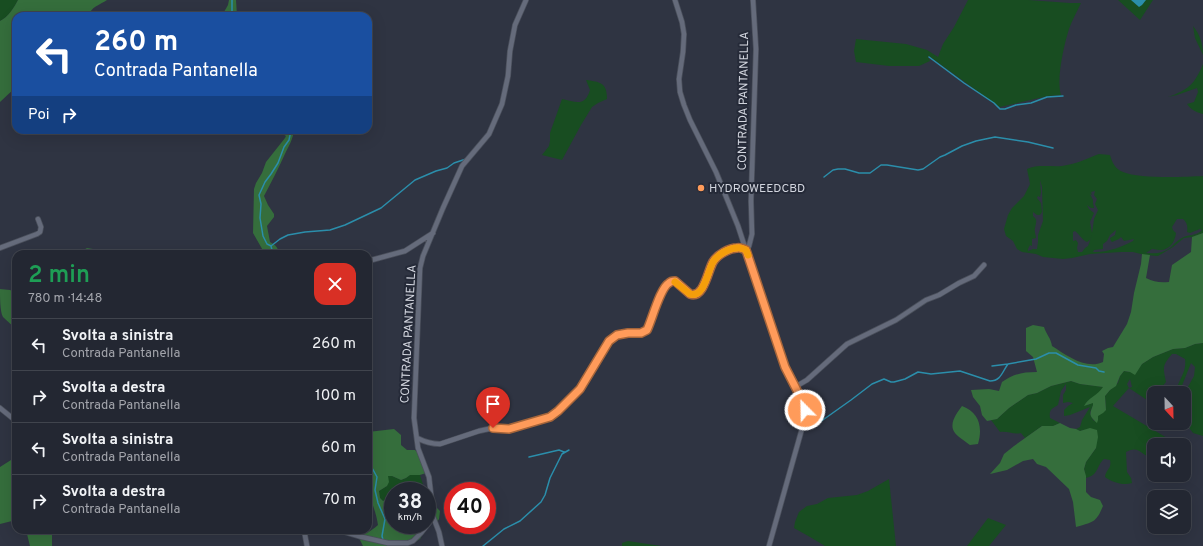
<!DOCTYPE html>
<html lang="it">
<head>
<meta charset="utf-8">
<style>
	body { margin:0; font-family:Overpass,sans-serif; background:#2b2f3a; color:#f1f3f6; height:100vh; display:flex; flex-direction:column; font-size:15px; white-space:nowrap }
	* { box-sizing:border-box; margin:0 }
	p { font-size:13px; color:#a3a5ac }
	.icon { flex:none; width:22px; height:22px; fill:none; stroke:currentColor; stroke-width:2; stroke-linecap:round; stroke-linejoin:round }
	.map { position:relative; flex:1; overflow:hidden }
	.drawer { position:absolute; left:12px; top:250px; width:360px; height:284px; display:flex; flex-direction:column; background:#232732; border-radius:12px; box-shadow:0 4px 16px #0002,0 0 0 1px #40444d }
	.drawer>* { flex:none }
	.hud { position:absolute; left:12px; top:12px; width:360px; height:122px; border-radius:12px; box-shadow:0 4px 16px #0002,0 0 0 1px #40444d; background:#1a4fa0; color:#fff; overflow:hidden }
	.needle { width:26px; rotate:158deg }
	.fabs { position:absolute; left:1147px; top:386px; display:grid; gap:8px }
	.fabs a { display:grid; place-items:center; width:44px; height:44px; border-radius:8px; background:#232732; box-shadow:0 4px 16px #0002,0 0 0 1px #40444d; font-size:20px }
	.speed { position:absolute; left:384px; top:482px; display:flex; gap:8px; font-size:20px; font-weight:700; text-align:center }
	.speed>* { display:grid; place-content:center; width:52px; height:52px; border-radius:50%; background:#232732; box-shadow:0 4px 16px #0002,0 0 0 1px #40444d; line-height:1 }
	.speed small { font-size:10px; font-weight:400 }
	.speed .limit { border:6px solid #d22; background:#fff; color:#111 }
	.pin { position:absolute; display:grid; place-items:center; width:34px; height:34px; color:#fff; margin:-41px -17px; border-radius:50% 50% 50% 0; rotate:-45deg; box-shadow:0 0 4px #0007 }
	.pin .icon { rotate:45deg }
	.me { position:absolute; width:44px; margin:-22px; rotate:337deg; stroke-linejoin:round; filter:drop-shadow(0 0 3px #0008) }
	.turn { display:flex; align-items:center; gap:14px; height:84px; padding:0 16px; font-size:18px }
	.turn .icon { width:52px; height:52px; stroke-width:2.5 }
	.turn b { display:block; font-size:28px; line-height:34px }
	.then { display:flex; align-items:center; height:38px; padding:0 16px; background:#0003; gap:8px; font-size:15px }
	.round { display:grid; place-items:center; flex:none; width:42px; height:42px; border-radius:12px; background:#2b2f3a }
	.summary { display:flex; align-items:center; justify-content:space-between; height:68px; padding:0 16px }
	h1 { font-size:24px; font-weight:600; line-height:30px; color:#1e9e55 }
	ul { padding:0; list-style:none }
	li { display:flex; align-items:center; gap:12px; height:52px; padding:0 16px; border-top:1px solid #40444d }
	li div { flex:1 }
	li b { display:block; font-size:15px }
	li em { font-style:normal }
	.map>svg:first-child { display:block }
</style>
</head>
<body>
<div class="map">
<svg width="1203" height="546" viewBox="0 0 1203 546">
	<rect width="100%" height="100%" fill="#2f3442"/>
	<path fill="#184d21" fill-rule="evenodd" d="M0,0H18C14,8 8,17 0,21Z
		M968,0H1028L1070,3H1081C1077,12 1072,20 1069,29C1064,45 1056,79 1061,95L1048,96L1000,107L998,106L929,56L928,57L930,61L919,66H889L856,62L854,51L856,39L906,44L927,50L938,57L943,44L954,27Z
		M1118,0H1153L1140,20Z
		M1193,26C1200,34 1203,45 1203,55L1195,38Z
		M1203,64V114C1196,112 1191,110 1187,104L1194,102L1198,92L1197,88L1177,95L1168,97C1188,90 1195,84 1203,64Z
		M586,80C601,82 607,83 607,99L598,103L592,107L581,125L562,160L542,155L549,146L550,141V133L562,99C576,102 585,107 590,90Z
		M1099,154L1110,155C1112,162 1115,169 1123,172C1139,179 1184,177 1203,176V233L1192,237L1184,238L1173,247L1158,256L1145,255L1133,252H1121L1090,254L1072,258L1063,259L1043,257L1036,254L1022,252L1017,249L1013,241L1006,236L1004,229L1008,215L1012,208L1024,196L1030,184L1027,169C1037,164 1051,167 1062,166C1076,164 1086,159 1099,154ZM1040,180L1042,187L1043,221L1038,235V242L1037,249H1033L1028,251V249L1030,245L1032,246V239L1036,238C1036,235 1034,231 1035,228C1036,222 1038,220 1033,216V212L1037,215H1040L1042,212L1041,203L1037,198L1038,196L1040,197L1041,192ZM1095,191L1094,195L1097,199L1095,204L1098,210L1094,219L1092,233L1090,222L1094,213L1089,209L1087,205L1091,208H1094L1093,203V200L1090,194L1092,195L1091,192ZM1177,219H1183C1187,222 1188,227 1187,232L1190,233L1200,229L1202,230C1195,237 1188,234 1182,238C1178,240 1175,243 1172,246C1165,253 1156,254 1146,253L1152,249C1154,249 1157,250 1159,250C1169,251 1175,242 1176,233L1173,230L1172,227ZM1116,230L1115,235L1110,238L1111,241L1112,242L1119,239L1121,237L1124,241L1134,239L1133,241C1122,247 1105,253 1093,252L1094,250L1103,249V244L1107,241L1110,235ZM1075,231C1079,234 1083,241 1087,242L1090,240L1092,235L1088,246L1085,248L1082,252H1078L1077,248L1078,243L1076,240L1073,241V232Z
		M1203,343V436L1193,433L1184,421V394L1194,376L1195,367L1191,363L1181,388L1176,392C1178,379 1187,373 1185,359L1176,354H1172C1162,366 1163,367 1166,382L1161,388V393H1154L1153,404L1129,388L1132,387L1130,379L1127,384L1129,388L1113,406L1179,445H1154V458C1141,457 1140,444 1126,452L1127,472L1131,478L1132,483C1123,486 1112,482 1105,477C1106,469 1112,469 1110,460L1104,459C1096,466 1099,475 1086,478L1084,469L1086,462L1096,448L1090,429L1080,431L1076,429L1080,427L1082,420L1090,407L1070,415L1064,416V410L1068,406L1073,403L1068,402L1063,403V395L1066,390V384L1061,391L1058,405C1051,409 1049,410 1050,418L1060,423L1053,426H1042L1025,438L1021,433C1014,435 1008,431 1000,432L991,420L997,419L1009,408L1028,395L1037,393L1051,386L1071,381L1080,384L1104,387L1099,393L1086,403L1088,405L1093,402V405C1090,414 1088,411 1094,421L1098,420V415L1106,410L1105,396L1110,390L1118,383L1120,376L1124,371L1130,372L1139,368L1142,364L1153,357L1173,349L1185,348L1195,344Z
		M410,475H420L425,491H393V501L387,499L383,501L380,498L379,491L387,486L388,476H392L401,480L406,478Z
		M889,479L896,546H825L810,537L794,528L795,522L799,512L807,506L817,504L828,498L857,495L868,491Z
		M988,518L1006,525L989,546H967Z
		M628,541L661,546H622V543Z"/>
	<path fill="#356e3c" d="M18,0H107C100,5 90,7 89,16H83V15L81,16H16V87L0,102V21C8,17 14,8 18,0Z
		M229,0H236L237,16H225L224,12L228,5Z
		M277,130H294C293,140 288,147 284,156C278,169 271,183 264,196L268,205L274,214V217L267,226L270,242C275,245 279,247 278,254H265L253,233L254,189L256,183L262,173L266,162L285,138L286,136Z
		M1203,233V343L1195,344L1185,348L1173,349L1153,357L1142,364L1135,375L1130,372L1124,371L1120,376L1116,386L1110,390L1105,396L1106,410L1103,413L1098,416V420L1097,423C1088,415 1090,414 1093,405V403L1084,406C1088,398 1098,395 1103,387L1080,384L1071,381L1051,386L1037,393L1028,395L1009,408L997,419L987,421L982,415L980,406L973,397L971,390L989,389L999,391L1002,382C1014,374 1022,372 1037,372L1033,357L1026,351V328L1033,325L1044,327C1046,334 1051,338 1052,346C1066,355 1086,370 1103,362L1104,354L1102,351L1108,348L1113,347L1127,324L1131,312L1134,293L1141,264L1142,254L1150,255L1146,278C1154,282 1160,283 1169,282L1172,265L1191,252L1192,237Z
		M87,248L93,249L96,253L104,254H77Z
		M0,289L10,290L16,293V331C12,324 9,323 3,317C0,312 0,297 0,289Z
		M962,406C979,412 983,427 978,444L970,445C967,443 956,435 955,433C948,424 957,413 962,406Z
		M1060,423L1070,428L1076,429L1080,431L1090,428L1097,430L1098,437L1096,448L1086,462L1084,469L1086,476V492L1091,497L1100,500L1103,506C1096,523 1093,522 1076,527L1073,502L1069,489L1046,467L1037,464L1033,459L1023,461L1007,470L990,474L1000,463L1004,454L1014,446L1042,426H1053Z
		M394,429L401,435V445L407,450H415L418,453L426,473L420,475H410L406,478L401,480L392,476H388L389,482L387,486L379,491L380,498L383,501L387,499L393,501V525H427V500L430,503V507L437,508L440,511L439,519L437,522L432,519L420,539L415,542H408L406,546H363L359,538C365,533 372,531 378,525C377,517 374,509 372,502C371,494 368,494 368,485L373,481L372,477L368,472V432Z
		M11,460L16,465V520L0,524V467Z
		M26,530H50L52,534V546H30Z"/>
	<path fill="#2b8eab" d="M1131,0H1146L1142,5L1139,7Z"/>
	<g fill="none" stroke-linecap="round" stroke-linejoin="round">
		<path stroke="#2b8eab" stroke-width="1.5" d="M232,16V0
			M929,57L964,83L994,103L1000,109H1005L1016,105L1031,103L1047,97L1063,96
			M824,177L833,170L838,169H845L859,173H870L881,165H887L918,170L923,169L940,157L945,155L962,146L976,141L995,137L1028,142L1053,148
			M271,246L280,239L288,235L305,232L330,230L345,225L381,208L415,180L436,171L447,168L454,163L466,159
			M273,254L271,246L267,244L263,236L260,218L261,204L259,195L265,182L271,174L278,163L284,147L289,140L290,135L288,130
			M992,366L1008,364
			M809,426L820,422L851,400L872,384L884,379L891,382H894L905,379L918,372L931,374L960,371L990,381C1001,381 1002,372 1008,364L1036,359L1049,353H1056L1078,365L1096,368L1099,371L1104,372
			M529,457L559,450L564,452
			M368,464L371,466L377,477L375,490L378,503L385,519L382,536L383,540
			M483,546L504,529L520,521L541,502L545,495L550,478L562,454L569,450"/>
		<defs>
			<path id="minor" d="M675,0L682,22L684,34L683,52L679,79L680,92L684,105L690,120L716,172L738,226L771,327L785,367L804,404L805,410V418L769,546
				M0,248L37,234L40,232L41,227L38,219
				M368,261L405,251L433,233
				M795,387L807,380L847,344L896,320L926,300L939,295L959,283L974,276L984,265
				M0,408L16,421
				M417,438C425,442 431,444 440,444L479,431L493,428L509,429L550,417L558,411L580,389L609,341L617,335L628,333H641L647,331C652,320 660,288 669,283C671,281 672,281 675,281L690,294H696L702,288L713,262L719,256L727,250L736,247L746,250L749,246L752,234L751,201L756,49L753,0
				M432,514L439,532L442,546
				M304,530L307,546
				M344,530L345,532L362,537L388,543H408L413,541L421,533L429,523L432,514V503L429,477L418,448L414,418L420,268L423,256L443,208L462,166L489,134L502,104L508,76L510,51L515,25L526,0"/>
		</defs>
		<use href="#minor" stroke="#4b505c" stroke-width="6"/>
		<use href="#minor" stroke="#656b7b" stroke-width="4.5"/>
	</g>
	<g fill="none" stroke-linecap="round" stroke-linejoin="round">
		<defs>
			<path id="route" d="M493,428L509,429L550,417L558,411L580,389L609,341L617,335L628,333H641L647,330C652,320 660,288 669,283C671,281 672,281 675,281L690,294C704,299 708,270 713,262C717,255 729,248 737,248C740,247 743,249 746,250L785,367L804,404L805,410"/>
		</defs>
		<use href="#route" stroke="#a6653a" stroke-width="10"/>
		<use href="#route" stroke="#ff9b5a" stroke-width="7"/>
		<path stroke="#f59e0b" stroke-width="7" d="M675,282L690,294C704,299 708,270 713,262C717,255 729,248 737,248C740,247 743,249 746,250L748,255"/>
	</g>
	<circle fill="#ff9b5a" stroke="#252a38" stroke-width="1.5" cx="701" cy="188" r="4"/>
	<g text-anchor="middle" stroke-width="4" stroke-linejoin="round" paint-order="stroke">
		<g font-size="12" fill="#d2d5de" stroke="#252a38">
			<text transform="translate(743 101) rotate(-89)" y="4">CONTRADA PANTANELLA</text>
			<text transform="translate(408 334) rotate(-87)" y="4">CONTRADA PANTANELLA</text>
		</g>
		<g font-size="12" fill="#d2d5de" stroke="#252a38" text-anchor="start">
			<text x="709" y="192">HYDROWEEDCBD</text>
		</g>
	</g>
</svg>
<div class="fabs">
<a><svg class="needle" viewBox="-14 -14 28 28"><path d="M0-13l5 13h-10z" fill="#e53935"/><path d="M0 13l5-13h-10z" fill="#a3a5ac"/></svg></a>
<a><svg class="icon" aria-label="sound" viewBox="0 0 24 24"><path d="M4 9h4l5-4v14l-5-4H4zM17 9q2 3 0 6"/></svg></a>
<a><svg class="icon" aria-label="layers" viewBox="0 0 24 24"><path d="M12 4l9 5-9 5-9-5zM3 14l9 5 9-5"/></svg></a>
</div>
<div class="speed"><div>38<small>km/h</small></div><div class="limit">40</div></div>
<div class="pin" style="left:493px;top:428px;background:#d93025"><svg class="icon" aria-label="arrive" viewBox="0 0 24 24"><path d="M6 21V4h12l-3 4 3 4H6"/></svg></div>
<svg class="me" style="left:805px;top:410px" viewBox="-20 -20 40 40"><circle r="17" fill="#ff9b5a" stroke="#fff" stroke-width="3"/><path d="M0-11L8 9 0 5-8 9z" fill="#fff"/></svg>
<div class="hud">
<div class="turn"><svg class="icon" aria-label="left" viewBox="0 0 24 24"><path d="M17 20v-9H6M10 6l-5 5 5 5"/></svg><div><b>260 m</b>Contrada Pantanella</div></div>
<div class="then">Poi<svg class="icon" aria-label="right" viewBox="0 0 24 24"><path d="M7 20v-9h11M14 6l5 5-5 5"/></svg></div>
</div>
<section class="drawer">
<div class="summary"><div><h1>2 min</h1><p>780 m · 14:48</p></div><a class="round" style="background:#d93025;color:#fff"><svg class="icon" aria-label="close" viewBox="0 0 24 24"><path d="M6 6l12 12M18 6L6 18"/></svg></a></div>
<ul>
<li><svg class="icon" aria-label="left" viewBox="0 0 24 24"><path d="M17 20v-9H6M10 6l-5 5 5 5"/></svg><div><b>Svolta a sinistra</b><p>Contrada Pantanella</p></div><em>260 m</em></li>
<li><svg class="icon" aria-label="right" viewBox="0 0 24 24"><path d="M7 20v-9h11M14 6l5 5-5 5"/></svg><div><b>Svolta a destra</b><p>Contrada Pantanella</p></div><em>100 m</em></li>
<li><svg class="icon" aria-label="left" viewBox="0 0 24 24"><path d="M17 20v-9H6M10 6l-5 5 5 5"/></svg><div><b>Svolta a sinistra</b><p>Contrada Pantanella</p></div><em>60 m</em></li>
<li><svg class="icon" aria-label="right" viewBox="0 0 24 24"><path d="M7 20v-9h11M14 6l5 5-5 5"/></svg><div><b>Svolta a destra</b><p>Contrada Pantanella</p></div><em>70 m</em></li>
</ul>
</section>
</div>
</body>
</html>
